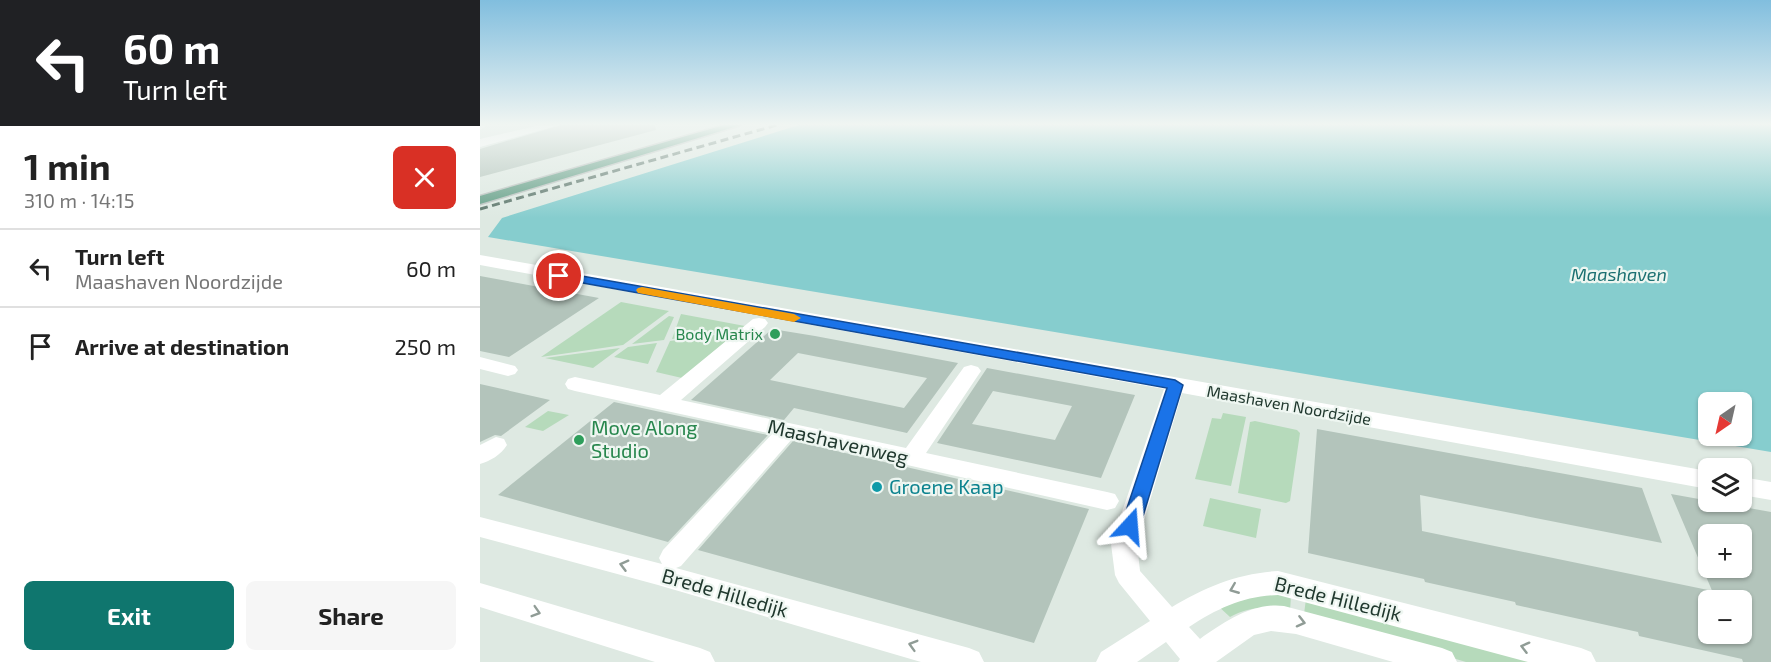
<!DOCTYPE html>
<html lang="en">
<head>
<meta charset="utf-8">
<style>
	body { margin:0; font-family:"Exo 2",sans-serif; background:#f6f6f6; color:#222; height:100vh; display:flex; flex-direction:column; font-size:22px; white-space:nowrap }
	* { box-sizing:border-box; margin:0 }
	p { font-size:20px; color:#767676 }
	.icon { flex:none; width:33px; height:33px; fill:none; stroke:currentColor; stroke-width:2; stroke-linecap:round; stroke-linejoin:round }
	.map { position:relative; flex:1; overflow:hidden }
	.details { display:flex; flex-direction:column; background:#fff; width:480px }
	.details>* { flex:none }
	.top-card { background:#202124; color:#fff; overflow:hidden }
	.needle { width:39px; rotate:214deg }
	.tools { position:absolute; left:1218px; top:392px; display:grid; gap:12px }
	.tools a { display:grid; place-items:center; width:54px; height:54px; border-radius:9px; background:#fff; box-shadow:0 2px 4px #0004; font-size:30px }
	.pin { position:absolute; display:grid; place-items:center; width:51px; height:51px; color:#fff; margin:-26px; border:3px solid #fff; border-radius:50%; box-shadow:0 2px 6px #0007 }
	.me { position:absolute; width:66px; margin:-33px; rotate:19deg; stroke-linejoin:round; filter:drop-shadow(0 0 4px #0008) }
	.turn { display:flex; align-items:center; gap:21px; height:126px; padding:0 24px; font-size:27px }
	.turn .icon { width:78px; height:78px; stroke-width:2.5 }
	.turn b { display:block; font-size:42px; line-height:51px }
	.round { display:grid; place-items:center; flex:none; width:63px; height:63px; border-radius:9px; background:#f6f6f6 }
	.overview { display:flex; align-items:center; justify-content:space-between; height:102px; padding:0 24px }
	h1 { font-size:36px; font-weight:700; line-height:45px }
	.cta { display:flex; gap:12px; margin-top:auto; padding:12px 24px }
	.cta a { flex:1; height:69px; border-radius:9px; background:#0f766e; color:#fff; font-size:24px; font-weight:700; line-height:69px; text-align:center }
	.cta a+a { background:#f6f6f6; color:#222 }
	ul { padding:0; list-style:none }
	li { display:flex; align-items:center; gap:18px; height:78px; padding:0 24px; border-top:2px solid #e0e0e0 }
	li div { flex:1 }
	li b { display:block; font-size:22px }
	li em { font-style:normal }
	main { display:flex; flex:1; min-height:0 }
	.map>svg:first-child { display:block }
</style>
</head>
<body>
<main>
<section class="details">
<div class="top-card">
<div class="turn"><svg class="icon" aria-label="left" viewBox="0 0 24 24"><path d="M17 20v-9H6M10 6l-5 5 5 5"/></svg><div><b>60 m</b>Turn left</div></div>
</div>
<div class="overview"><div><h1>1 min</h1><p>310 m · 14:15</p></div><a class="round" style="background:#d93025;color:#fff"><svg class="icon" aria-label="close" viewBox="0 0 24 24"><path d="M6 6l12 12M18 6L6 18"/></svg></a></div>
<ul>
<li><svg class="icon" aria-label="left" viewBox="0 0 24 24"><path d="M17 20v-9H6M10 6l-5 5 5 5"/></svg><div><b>Turn left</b><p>Maashaven Noordzijde</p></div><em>60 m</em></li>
<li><svg class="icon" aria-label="arrive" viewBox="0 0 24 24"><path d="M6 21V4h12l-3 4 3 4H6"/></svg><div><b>Arrive at destination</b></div><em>250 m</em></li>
</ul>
<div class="cta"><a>Exit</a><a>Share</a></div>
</section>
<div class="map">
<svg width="1291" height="662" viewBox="0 0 1291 662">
	<rect width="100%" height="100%" fill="#dee9e2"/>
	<path fill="#b6dabb" d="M141,302L189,311L143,345L61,357Z
		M201,314L265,326L260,330L192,339Z
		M189,316L194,317L184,340L152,344Z
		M257,332L202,378L176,372L190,341Z
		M177,343L168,364L134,357L148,347Z
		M140,348L113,368L65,358Z
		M68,411L89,415L63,431L45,427Z
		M743,413L766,417L751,486L715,479L732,418L741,419Z
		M775,421L817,430L820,433L810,501L806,503L758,493L770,422Z
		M730,498L781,509L776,538L723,526Z
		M773,591L811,596L810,611C788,606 770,606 750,617L737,605Z
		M826,599L1063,662H986L824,614Z"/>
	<path fill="#86cdce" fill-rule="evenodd" d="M319,125H1291V452L8,237L22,218ZM1228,402H1262V435H1228Z"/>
	<path fill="#b3c4bb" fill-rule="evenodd" d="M81,125H175L176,130L0,177V149Z
		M0,276L119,298L29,357L0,351Z
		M292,329L335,336L478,363L427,433L314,408L304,420L211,400ZM318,353L447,378L424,408L290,380Z
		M507,368L655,395L621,478L457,443ZM513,391L592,406L575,440L492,424Z
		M0,384L70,400L21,436L15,435L0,442Z
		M134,402L288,435L188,542L18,495Z
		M837,429L1162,488L1182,543L940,495L942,531L1228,590V633H1262V600H1236L1191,494L1291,512V662H1263L1262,659L1159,636L1158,632L1036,605L1035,602L945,582L944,579L828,553ZM1228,534H1262V567H1228Z
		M313,441L609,509L554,643L218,550Z"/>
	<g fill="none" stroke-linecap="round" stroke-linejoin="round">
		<defs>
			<path id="major" d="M244,125H261L0,204V196Z"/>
		</defs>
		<use href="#major" stroke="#bcc3c0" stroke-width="3"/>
		<path fill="#fff" fill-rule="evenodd" d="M0,125H8L0,130Z
			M60,125H79L0,147V139Z
			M0,255L1228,471V489L702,393L657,544L660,571L692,607C725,587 759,573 798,571L1101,648L1111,652L1116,662H1048L798,595C764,596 738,608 709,627L720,639C744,622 773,602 804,606L962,648L972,652L977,662H913L816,634L791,631L774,635L736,662H698L700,659L686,642L657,662H616L621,652L670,621L639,583L635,575L631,544L684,389L0,265Z
			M279,318L285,319L288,323L285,327L201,400L426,448L484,367L491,365L498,367L501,371L446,453L627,492L635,494L639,501L635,508L627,510L312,439L201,566L196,568L489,648L499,652L504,662H441L178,585L0,537V517L182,564L179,558L183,550L292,434L95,391L88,389L85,384L88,379L95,377L180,395L273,319Z
			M0,357L35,366L38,370L35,374L28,376L0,369Z
			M16,437L24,439L27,445C21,455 10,461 0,464V445Z
			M1262,477L1291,482V500L1262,495Z
			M0,583L220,648L230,652L235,662H175L0,607Z"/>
		<use href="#major" fill="#639e86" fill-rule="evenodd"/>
		<path stroke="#5a7469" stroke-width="3" stroke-dasharray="8 4.5" stroke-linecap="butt" d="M0,209L297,125"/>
	</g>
	<defs><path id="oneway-chevron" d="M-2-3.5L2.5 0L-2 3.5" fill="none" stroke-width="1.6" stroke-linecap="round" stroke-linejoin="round" transform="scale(1.5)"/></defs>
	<g stroke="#909c96">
		<use href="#oneway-chevron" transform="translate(144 565) rotate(-165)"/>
		<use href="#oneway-chevron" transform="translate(754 589) rotate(158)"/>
		<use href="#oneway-chevron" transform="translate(56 612) rotate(17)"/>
		<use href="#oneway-chevron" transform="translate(821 622) rotate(14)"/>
		<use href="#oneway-chevron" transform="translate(433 645) rotate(-164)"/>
		<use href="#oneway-chevron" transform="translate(1045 647) rotate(-165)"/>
	</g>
	<linearGradient id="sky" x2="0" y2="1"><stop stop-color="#81bede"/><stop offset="0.57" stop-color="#f0f5f2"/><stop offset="1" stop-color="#f0f5f2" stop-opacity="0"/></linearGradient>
	<rect width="1291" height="218" fill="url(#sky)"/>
	<path fill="#1a73e8" stroke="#114b97" stroke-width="1.5" d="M79,272L695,380L703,385L660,526L657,531L650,534L644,531L641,526L687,388L75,278L73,276Z"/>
	<path fill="#f59e0b" d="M162,287L314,314L321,318L314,322L158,293L156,290L158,288Z"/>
	<g fill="#2e9e5b" stroke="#eef6f1" stroke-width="2">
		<circle cx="295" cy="334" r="6"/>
		<circle cx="99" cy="440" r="6"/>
	</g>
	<circle fill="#0f9aa8" stroke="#eef6f1" stroke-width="2" cx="397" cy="487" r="6"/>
	<g text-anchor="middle" stroke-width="4.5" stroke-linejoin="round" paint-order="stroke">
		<g font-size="16" fill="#27864d" stroke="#eef6f1" text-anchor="end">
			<text x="283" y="340">Body Matrix</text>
		</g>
		<g font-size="16" fill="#20382e" stroke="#eef6f1">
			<text transform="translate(809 405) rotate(10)" y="6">Maashaven Noordzijde</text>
		</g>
		<g font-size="18" font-style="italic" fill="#1c7072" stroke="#eef6f1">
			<text x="1139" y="281">Maashaven</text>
		</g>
		<g font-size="20" fill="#27864d" stroke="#eef6f1" text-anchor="start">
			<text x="111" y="435">Move Along<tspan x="111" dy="23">Studio</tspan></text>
		</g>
		<g font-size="20" fill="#20382e" stroke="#eef6f1">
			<text transform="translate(358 442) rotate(13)" y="7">Maashavenweg</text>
			<text transform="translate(245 593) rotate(16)" y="7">Brede Hilledijk</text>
			<text transform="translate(858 599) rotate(14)" y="7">Brede Hilledijk</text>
		</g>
		<g font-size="20" fill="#0d838f" stroke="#eef6f1" text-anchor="start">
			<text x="409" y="494">Groene Kaap</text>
		</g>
	</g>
</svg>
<div class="tools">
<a><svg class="needle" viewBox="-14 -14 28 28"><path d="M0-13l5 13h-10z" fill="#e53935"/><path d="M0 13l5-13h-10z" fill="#767676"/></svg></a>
<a><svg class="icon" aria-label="layers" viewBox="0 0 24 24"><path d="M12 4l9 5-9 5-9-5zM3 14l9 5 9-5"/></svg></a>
<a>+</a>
<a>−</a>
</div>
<div class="pin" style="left:79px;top:276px;background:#d93025"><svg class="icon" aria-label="arrive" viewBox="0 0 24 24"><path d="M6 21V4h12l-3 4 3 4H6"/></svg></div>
<svg class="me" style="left:650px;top:526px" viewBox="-20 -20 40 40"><path d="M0-17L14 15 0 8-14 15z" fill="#1a73e8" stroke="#fff" stroke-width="4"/></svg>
</div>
</main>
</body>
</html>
